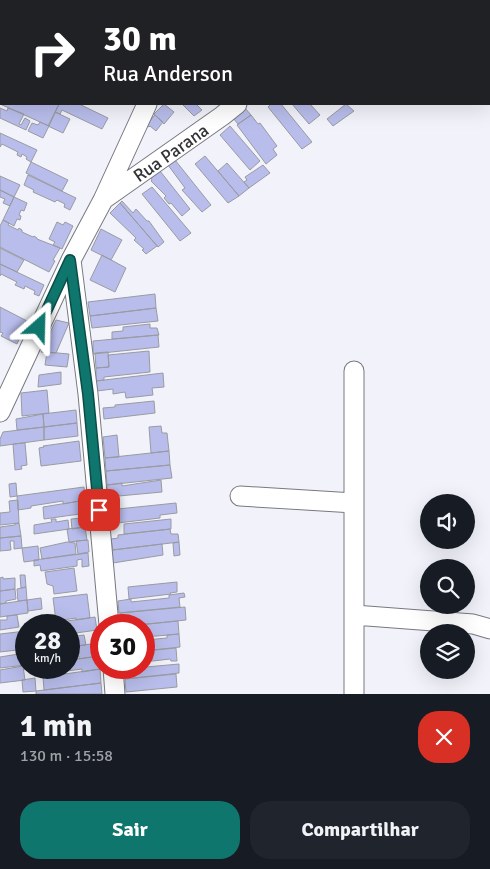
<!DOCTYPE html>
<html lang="pt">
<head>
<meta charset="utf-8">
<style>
	body { margin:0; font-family:Signika,sans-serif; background:#20242c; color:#f1f3f6; height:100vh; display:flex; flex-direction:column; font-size:19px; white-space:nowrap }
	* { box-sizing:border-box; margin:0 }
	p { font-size:16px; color:#9ea1a6 }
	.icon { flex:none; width:28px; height:28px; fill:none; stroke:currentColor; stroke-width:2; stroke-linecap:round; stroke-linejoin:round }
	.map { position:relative; height:694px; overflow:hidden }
	.panel { display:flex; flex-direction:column; background:#171b24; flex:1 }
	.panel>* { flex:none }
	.banner { position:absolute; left:0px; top:0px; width:490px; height:105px; box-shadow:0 5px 20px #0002; background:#202124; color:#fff; overflow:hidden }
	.controls { position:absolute; left:420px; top:494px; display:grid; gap:10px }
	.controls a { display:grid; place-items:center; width:55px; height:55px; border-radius:50%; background:#171b24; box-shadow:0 5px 20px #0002; font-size:25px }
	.speed { position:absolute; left:15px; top:614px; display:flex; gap:10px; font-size:25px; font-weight:700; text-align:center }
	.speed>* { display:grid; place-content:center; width:65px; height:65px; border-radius:50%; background:#171b24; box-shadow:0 5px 20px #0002; line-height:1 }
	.speed small { font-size:12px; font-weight:400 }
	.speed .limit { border:8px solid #d22; background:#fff; color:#111 }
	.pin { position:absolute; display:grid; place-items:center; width:42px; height:42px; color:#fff; margin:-21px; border-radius:10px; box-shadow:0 2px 8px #0006 }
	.me { position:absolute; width:55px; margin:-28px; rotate:25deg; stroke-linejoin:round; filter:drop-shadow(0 0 4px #0008) }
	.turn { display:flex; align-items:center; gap:18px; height:105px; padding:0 20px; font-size:22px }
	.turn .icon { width:65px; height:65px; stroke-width:2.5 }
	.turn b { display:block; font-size:35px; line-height:42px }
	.round { display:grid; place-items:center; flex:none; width:52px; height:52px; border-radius:20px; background:#20242c }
	.headline { display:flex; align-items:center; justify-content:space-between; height:85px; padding:0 20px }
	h1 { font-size:30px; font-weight:700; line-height:38px }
	.primary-button { display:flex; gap:10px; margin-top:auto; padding:10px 20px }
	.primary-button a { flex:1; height:58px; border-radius:20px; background:#0f766e; color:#fff; font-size:20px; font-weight:700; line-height:58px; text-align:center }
	.primary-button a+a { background:#20242c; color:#f1f3f6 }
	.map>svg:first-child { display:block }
</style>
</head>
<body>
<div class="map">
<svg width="490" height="694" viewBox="0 0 490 694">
	<rect width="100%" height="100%" fill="#f2f3fa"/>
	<path fill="#b8bdeb" stroke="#9a9ba1" d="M0,75L1,104H59L49,126L0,104Z
		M59,104H79L108,118L102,129L62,110L60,114L55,112Z
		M164,104L174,112L164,124L154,114Z
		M182,104H196L202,110L194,116Z
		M271,104H281L312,142L302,149L268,107Z
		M292,104H310L320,115L309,124Z
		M346,104L354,111L333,126L327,119Z
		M0,108L7,111L8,108L24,114L19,124L21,125L25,118L30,121L26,130L0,118Z
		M245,108L251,115L238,124L233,118Z
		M55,112L70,119L63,133L48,126Z
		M155,115L163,122L156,131L150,126L149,127L146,125Z
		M251,115L258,124L260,123L277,146L273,149L277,155L266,164L237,125Z
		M40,122L49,126L43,138L28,131L32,123L38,125Z
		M230,126L260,161L250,170L220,135Z
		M0,133L37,150L31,162L26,159L27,157L22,154L21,157L17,155L18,152L2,144L0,147Z
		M205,156L239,196L228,203L195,164Z
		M175,160L211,205L202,212L182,190L185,188L168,165Z
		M31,162L68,180L62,191L26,173Z
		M227,163L249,188L239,196L218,171Z
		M263,165L270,173L249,188L244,182L247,180L245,177Z
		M160,171L190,209L182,216L171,203L169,204L164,198L166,196L151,181L152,180L151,178Z
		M28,175L76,198L70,210L64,207L65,204L57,200L55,202L33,192L34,190L24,185Z
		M0,176L20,185L14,197L0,190Z
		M152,187L191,233L180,241L142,194Z
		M0,190L14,197L10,206L3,203L5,199L0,197Z
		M14,197L27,203L24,211L21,210L19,215L21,216L20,220L17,219L14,226L3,220Z
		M122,201L133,213L136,209L147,221H149L164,242L158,247L120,203Z
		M120,203L157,246L146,254L142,250L144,249L134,240L136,238L110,213Z
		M3,220L9,223L8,225L18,230L19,228L22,230V232L33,237L34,236L37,238V239L60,248L53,260L55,261L49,272L0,247V226Z
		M57,222L63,225L65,222L73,226L62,249L53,245L55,242L49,239Z
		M101,229L122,240L111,260L91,250Z
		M0,248L24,260L17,272L0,264Z
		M102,255L126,268L115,292L90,280Z
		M0,264L44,285L39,296L34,294L35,291L25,286L24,289L15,285L17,282L1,274L0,276Z
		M155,294L156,308L90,316L88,302Z
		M0,307L27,321L17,344L1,336L3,333L0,332Z
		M156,308L158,321L92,328L90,316Z
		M56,320L69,323L56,353L41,352Z
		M150,324V328H157L159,335L112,339V332L123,331V327Z
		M158,335L159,347L93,354V341Z
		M149,351L150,372L104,377V380L96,381V368L109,367L108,355Z
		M47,352L69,354L67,367L45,365Z
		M108,352L109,367L96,368L95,353Z
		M61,372V384L38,387L39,375Z
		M163,373L164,387L152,388L153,395L126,398L125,392L113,394V389L97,391L96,381Z
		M47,390L49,413L22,416L21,393Z
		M154,401L155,413L104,419L103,408L115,407V405Z
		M76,410L77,423L44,427L43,414Z
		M43,414L44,427L17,430L16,419Z
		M77,423L78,436L44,440V427Z
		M161,426L162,433H167L169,451L151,453L149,427Z
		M44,427V440L0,446V439L3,432Z
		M117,435L119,457L105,458L103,437Z
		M79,441L81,461L41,466L39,448L44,447L43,446Z
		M25,443L27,465L21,466L22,469L15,470L13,444Z
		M169,451L170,465L106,471L105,458Z
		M170,465L172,478L107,485L106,471Z
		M161,480L162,492L108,497L107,485L122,483V486Z
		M16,483L17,496L10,497L9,484Z
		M84,487L85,500L63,504V501L31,506V508L18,510L17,496Z
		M18,500L19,523L0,525V513L10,512L9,501Z
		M86,500L87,513L44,519L43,507Z
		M176,503L177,513L160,515V518L109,524L108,510Z
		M84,518L85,527L72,529L71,519Z
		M51,519H56V522L68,520L69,529L34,534V525L52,522Z
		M171,519V529L124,534V524Z
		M19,523L21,536L0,538V527L15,525V524Z
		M85,527L87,540L69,542L67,529Z
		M170,529L171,534H178L179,542L113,550L111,539L118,538V535Z
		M21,536L22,548L14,549V541H10L11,550L0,551V538Z
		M88,540L89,552L78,554L76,541Z
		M67,542L75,543L76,554L42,559L40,548Z
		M179,542L180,555L174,556L173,543Z
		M162,544L163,555L113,563L112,550Z
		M38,546L39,560L24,562L22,548Z
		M88,553L89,566L82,567V559L77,560V566L41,571L40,565L34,566V560Z
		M74,568L77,591L54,594L53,586L47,584L45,572Z
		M20,575H25L26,587L21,588Z
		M3,577V579L15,578V589L0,591V578Z
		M177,582V592L170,593L171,594L129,599L128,587Z
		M26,587L27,600L18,601L17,589Z
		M15,589L16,599L6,601V603L0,604V591Z
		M184,593L185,597L179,598L180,607L119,613L118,601L131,599V602L169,598V595Z
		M87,594L90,618L76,620V618L56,621L53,598Z
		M41,598L42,609L28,611L27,600Z
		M27,600L28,613L0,617V604Z
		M185,607L186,620L138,625H121L120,613Z
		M17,615L19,627L0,630V620H7V616Z
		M95,617L97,630L69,634V625H55L60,624V622Z
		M178,621L179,634L157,636L144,637V625H138Z
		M26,631V649L0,652V634Z
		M179,634L180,647L144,651V637L145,640L167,638V635Z
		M84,635L86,645L69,647V637Z
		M98,643L99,656L79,659V656L72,657L73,659L69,657V647Z
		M176,648L177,661H171L170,659L144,662V651Z
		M25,653L26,665L0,668V657Z
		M99,656L100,669L82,672V669L45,674V677H40L39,668H69V660Z
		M144,664H146V667L179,664V673L125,679L124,668H144Z
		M23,666L25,680L0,683V670Z
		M100,669L101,683L44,690L43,677Z
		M176,674L177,687L126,692L125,679Z
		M35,678L36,691L23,692L22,680Z
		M101,683L102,694H36V691Z"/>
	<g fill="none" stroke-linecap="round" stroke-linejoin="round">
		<defs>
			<path id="minor" d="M333,0L334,1
				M22,1L23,0
				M196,1L197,0
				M0,46L1,43
				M104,199L222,116L237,104
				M71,260L88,394L109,625
				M0,412L71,260L103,200L147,104
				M240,496L354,503
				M354,615L473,624L490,629
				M113,668L115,694
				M354,694V371"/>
		</defs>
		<use href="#minor" stroke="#787980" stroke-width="21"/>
		<use href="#minor" stroke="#fff" stroke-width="19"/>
	</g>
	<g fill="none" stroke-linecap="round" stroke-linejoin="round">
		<defs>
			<path id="route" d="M39,327L70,260L88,394L99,510"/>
		</defs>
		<use href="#route" stroke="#0a4d48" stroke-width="12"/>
		<use href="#route" stroke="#0f766e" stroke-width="9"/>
	</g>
	<g text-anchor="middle" stroke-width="4" stroke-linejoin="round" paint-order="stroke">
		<g font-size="18" fill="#333336" stroke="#fff">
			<text transform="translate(171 153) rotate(-35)" y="6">Rua Parana</text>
		</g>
	</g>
</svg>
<div class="controls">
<a><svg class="icon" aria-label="sound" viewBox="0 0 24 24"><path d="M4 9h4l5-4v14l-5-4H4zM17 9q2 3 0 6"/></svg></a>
<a><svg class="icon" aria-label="search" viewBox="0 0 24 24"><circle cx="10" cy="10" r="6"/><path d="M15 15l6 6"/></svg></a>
<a><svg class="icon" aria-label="layers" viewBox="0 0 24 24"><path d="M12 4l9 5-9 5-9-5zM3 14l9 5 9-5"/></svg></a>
</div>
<div class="speed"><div>28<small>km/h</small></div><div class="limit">30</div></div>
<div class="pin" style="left:99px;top:510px;background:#d93025"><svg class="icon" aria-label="arrive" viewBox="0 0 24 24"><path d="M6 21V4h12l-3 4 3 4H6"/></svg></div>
<svg class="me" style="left:39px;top:327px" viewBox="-20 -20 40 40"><path d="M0-17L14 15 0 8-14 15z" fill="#0f766e" stroke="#fff" stroke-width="4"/></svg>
<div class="banner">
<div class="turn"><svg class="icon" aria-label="right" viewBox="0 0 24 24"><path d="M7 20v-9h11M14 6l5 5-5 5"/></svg><div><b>30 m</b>Rua Anderson</div></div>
</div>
</div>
<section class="panel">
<div class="headline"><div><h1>1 min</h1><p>130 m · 15:58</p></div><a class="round" style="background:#d93025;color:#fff"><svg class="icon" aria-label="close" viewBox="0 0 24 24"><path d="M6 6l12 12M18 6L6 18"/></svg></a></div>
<div class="primary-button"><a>Sair</a><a>Compartilhar</a></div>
</section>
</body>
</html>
